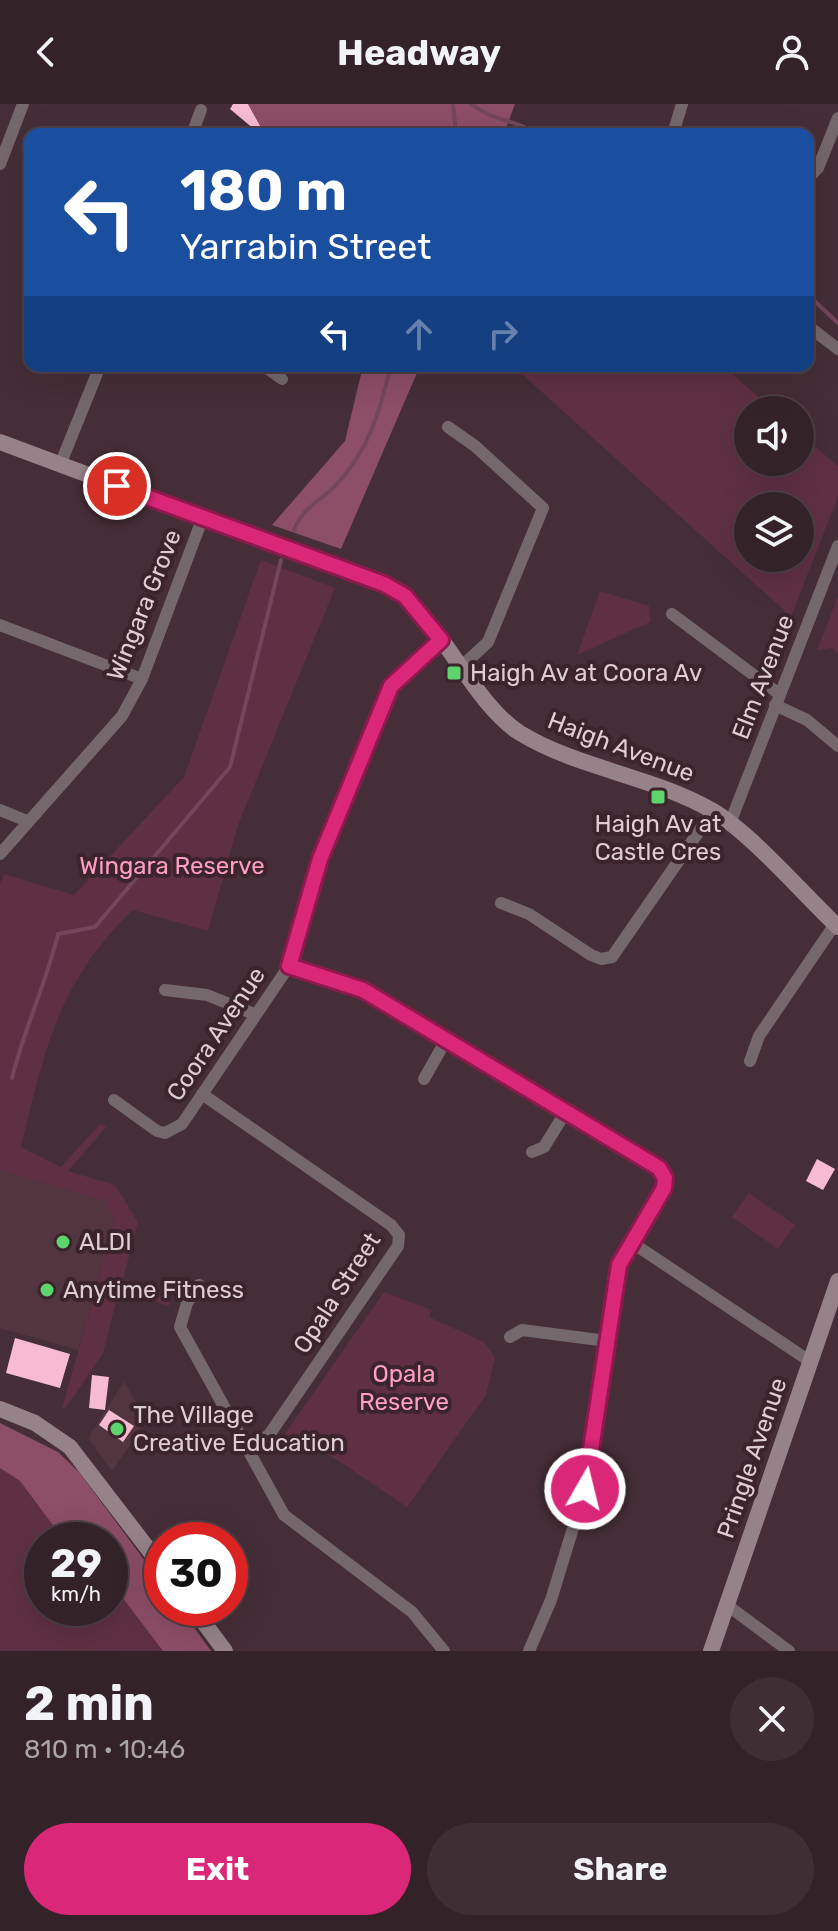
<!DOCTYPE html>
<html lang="en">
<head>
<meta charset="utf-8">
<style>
	body { margin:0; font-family:Rubik,sans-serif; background:#3f2f35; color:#f1f3f6; height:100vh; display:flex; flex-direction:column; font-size:30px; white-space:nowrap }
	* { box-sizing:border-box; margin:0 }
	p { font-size:26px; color:#a9a4a8 }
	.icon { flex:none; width:44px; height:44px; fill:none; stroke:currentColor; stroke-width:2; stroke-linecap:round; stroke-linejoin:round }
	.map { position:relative; height:1547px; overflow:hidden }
	.drawer { display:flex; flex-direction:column; background:#342229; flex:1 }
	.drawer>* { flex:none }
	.top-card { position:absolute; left:24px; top:24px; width:790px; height:244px; border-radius:16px; box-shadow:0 8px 32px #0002,0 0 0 2px #4e3f46; background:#1a4fa0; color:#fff; overflow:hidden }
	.buttons { position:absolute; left:734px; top:292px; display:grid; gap:16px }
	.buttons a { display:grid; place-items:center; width:80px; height:80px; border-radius:50%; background:#342229; box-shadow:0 8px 32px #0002,0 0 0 2px #4e3f46; font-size:40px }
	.speed { position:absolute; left:24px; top:1418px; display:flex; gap:16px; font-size:40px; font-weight:700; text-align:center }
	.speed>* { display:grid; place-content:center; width:104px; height:104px; border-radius:50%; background:#342229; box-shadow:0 8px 32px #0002,0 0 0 2px #4e3f46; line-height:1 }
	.speed small { font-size:20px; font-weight:400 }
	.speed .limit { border:12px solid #d22; background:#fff; color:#111 }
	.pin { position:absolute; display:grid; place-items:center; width:68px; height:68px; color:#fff; margin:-34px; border:4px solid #fff; border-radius:50%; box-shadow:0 2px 8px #0007 }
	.me { position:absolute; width:88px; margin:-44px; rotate:8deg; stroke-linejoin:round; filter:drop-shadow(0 0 6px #0008) }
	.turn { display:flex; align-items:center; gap:28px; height:168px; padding:0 24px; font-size:36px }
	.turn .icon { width:104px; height:104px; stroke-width:2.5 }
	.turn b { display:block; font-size:56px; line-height:68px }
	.lanes { display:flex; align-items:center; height:76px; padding:0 24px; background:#0003; justify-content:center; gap:40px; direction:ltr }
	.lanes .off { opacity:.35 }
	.round { display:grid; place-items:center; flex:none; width:84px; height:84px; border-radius:42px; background:#3f2f35 }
	.overview { display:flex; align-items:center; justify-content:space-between; height:136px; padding:0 24px }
	h1 { font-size:48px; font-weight:700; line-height:60px }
	.cta { display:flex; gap:16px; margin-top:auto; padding:16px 24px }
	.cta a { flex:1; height:92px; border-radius:48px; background:#db2777; color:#fff; font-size:32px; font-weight:700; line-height:92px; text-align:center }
	.cta a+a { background:#3f2f35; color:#f1f3f6 }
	header { display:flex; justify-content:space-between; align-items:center; height:104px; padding:0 24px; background:#342229; font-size:36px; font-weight:700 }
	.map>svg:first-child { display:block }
</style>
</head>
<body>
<header><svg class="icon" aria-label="back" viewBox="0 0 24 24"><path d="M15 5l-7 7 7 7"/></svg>Headway<svg class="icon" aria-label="person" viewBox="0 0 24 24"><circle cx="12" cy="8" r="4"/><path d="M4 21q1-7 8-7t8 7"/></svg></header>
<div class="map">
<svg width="838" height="1547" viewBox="0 0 838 1547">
	<rect width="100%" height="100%" fill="#452e37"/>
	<path fill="#533540" d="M0,1066L104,1096L115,1117L78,1246L0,1224Z
		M124,1278L147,1316L112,1367L88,1334Z"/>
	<path fill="#5f3043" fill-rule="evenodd" d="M513,262H723L773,306H748V358H800V330L838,362V393L788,520L784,506ZM748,402H800V454H748Z
		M261,456L335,484L238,721L208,827L133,806C59,876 44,947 21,1043L61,1063L100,1020L106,1023L68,1067L115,1081L138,1118L122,1179L170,1194L169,1202L119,1186L103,1249L65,1305L62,1304L115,1117L103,1096L0,1066V780L4,770L74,791L184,673Z
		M600,487L649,502L650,518L577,551Z
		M838,493V549L832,544L817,546Z
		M749,1089L795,1121L778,1145L732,1113Z
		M384,1188L432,1206L429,1213L484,1238L495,1253L486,1291L407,1403L333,1353L282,1334Z
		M0,1323L55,1352L162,1504L204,1547H0ZM42,1436H110V1504H42Z"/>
	<path fill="#8d4e67" d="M248,0H515L504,30H265Z
		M363,262H420L341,445L272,421L345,337Z
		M0,1319L58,1348L79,1368L162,1480V1504H180L211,1547H163L110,1477V1436H64L20,1377L0,1364Z"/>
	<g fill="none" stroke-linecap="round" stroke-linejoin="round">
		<path stroke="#73465b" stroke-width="4" d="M453,0L456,30
			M471,0C496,19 514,14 537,30
			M808,191L838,219
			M294,426C304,401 319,399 336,381C370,345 379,308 391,262
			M12,974C24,925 46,880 58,830L95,823L230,663L281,456"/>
	</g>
	<path fill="#f6bbd0" d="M233,0H248L263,27L260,30L230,5Z
		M817,1055L835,1065L823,1086L806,1077Z
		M15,1234L70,1250L60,1284L6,1269Z
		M92,1271L109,1273L105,1306L89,1304Z
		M109,1306L134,1322L123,1338L99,1321Z"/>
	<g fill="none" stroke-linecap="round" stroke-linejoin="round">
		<path stroke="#74686c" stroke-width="12" d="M192,30L201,6
			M673,30L682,0
			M0,60L23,0
			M808,74L818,64L838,14
			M808,222L838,245
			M264,262L282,275
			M448,323L475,342L543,404L488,538L462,562
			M60,361L100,262
			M672,510L779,590
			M0,521L142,575
			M775,601L807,616L838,642
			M0,706L27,717
			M730,719L838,442
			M0,750L122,612L142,575L203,413
			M501,799L529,810L591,851L601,855L612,853L713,707
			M289,862L363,886L642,1052C655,1062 665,1067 664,1084L619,1161L585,1385L551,1496L529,1547
			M165,886L207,891L254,910
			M750,957L759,932L835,820
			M424,975L446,936
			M202,990L391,1121L399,1131L398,1142L269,1331L247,1344
			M114,996L157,1027L165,1029L182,1020L289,862L320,755L391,582L441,536
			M532,1048L544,1043L565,1009
			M631,1138L811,1258
			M199,1181L187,1199L180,1223L284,1411L412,1508L444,1547
			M510,1233L522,1226L607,1237
			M727,1501L789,1547"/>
		<path stroke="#96838a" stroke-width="16" d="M0,338L397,486C442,520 475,601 520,629C579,665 653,672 713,707C752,730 803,790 838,823
			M0,1305L35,1319L70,1343L162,1463
			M193,1504L225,1547
			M711,1547L838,1177"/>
	</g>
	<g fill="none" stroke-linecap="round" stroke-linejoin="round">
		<defs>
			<path id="route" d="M117,382L384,480L405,492L441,536L391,582L320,755L289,862L363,886L659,1064L665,1074L664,1084L619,1161L585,1385"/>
		</defs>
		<use href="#route" stroke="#8e194d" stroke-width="20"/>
		<use href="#route" stroke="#db2777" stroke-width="14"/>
	</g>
	<g fill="#5ed56c" stroke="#3b242c" stroke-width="3">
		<rect x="446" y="561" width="16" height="16" rx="4"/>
		<rect x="650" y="685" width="16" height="16" rx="4"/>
		<circle cx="63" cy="1138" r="8"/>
		<circle cx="47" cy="1186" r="8"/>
		<circle cx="117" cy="1325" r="8"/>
	</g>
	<g text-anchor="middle" stroke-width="8" stroke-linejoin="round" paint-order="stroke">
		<g font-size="24" fill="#deced3" stroke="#3b242c">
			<text transform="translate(144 501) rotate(-68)" y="8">Wingara Grove</text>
			<text transform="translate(763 573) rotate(-69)" y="8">Elm Avenue</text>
			<text transform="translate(621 643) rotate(21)" y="8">Haigh Avenue</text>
			<text transform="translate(216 930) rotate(-56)" y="8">Coora Avenue</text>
			<text transform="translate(337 1189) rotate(-57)" y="8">Opala Street</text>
			<text transform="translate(752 1354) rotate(-71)" y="8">Pringle Avenue</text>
		</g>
		<g font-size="24" fill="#deced3" stroke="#3b242c" text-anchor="start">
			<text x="470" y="577">Haigh Av at Coora Av</text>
			<text x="658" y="728" text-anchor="middle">Haigh Av at<tspan x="658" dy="28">Castle Cres</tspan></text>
			<text x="79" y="1146">ALDI</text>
			<text x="63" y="1194">Anytime Fitness</text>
			<text x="133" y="1319">The Village<tspan x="133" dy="28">Creative Education</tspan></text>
		</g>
		<g font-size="24" fill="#fd9ec2" stroke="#3b242c">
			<text x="172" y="770">Wingara Reserve</text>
			<text x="404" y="1278">Opala<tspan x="404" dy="28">Reserve</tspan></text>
		</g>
	</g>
</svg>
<div class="buttons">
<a><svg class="icon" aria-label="sound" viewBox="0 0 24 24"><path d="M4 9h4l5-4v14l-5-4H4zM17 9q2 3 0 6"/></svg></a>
<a><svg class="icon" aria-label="layers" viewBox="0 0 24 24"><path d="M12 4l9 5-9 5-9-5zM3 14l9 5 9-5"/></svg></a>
</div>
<div class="speed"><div>29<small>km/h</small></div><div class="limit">30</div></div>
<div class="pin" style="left:117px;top:382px;background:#d93025"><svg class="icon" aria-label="arrive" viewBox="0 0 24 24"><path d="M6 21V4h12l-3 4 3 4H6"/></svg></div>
<svg class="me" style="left:585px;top:1385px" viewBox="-20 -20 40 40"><circle r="17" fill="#db2777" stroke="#fff" stroke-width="3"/><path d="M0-11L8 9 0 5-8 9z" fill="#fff"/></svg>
<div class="top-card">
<div class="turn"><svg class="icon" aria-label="left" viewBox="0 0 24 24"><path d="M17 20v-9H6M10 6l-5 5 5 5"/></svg><div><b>180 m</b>Yarrabin Street</div></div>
<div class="lanes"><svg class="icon" aria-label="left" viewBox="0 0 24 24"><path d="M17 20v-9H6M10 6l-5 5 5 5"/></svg><svg class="icon off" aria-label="ahead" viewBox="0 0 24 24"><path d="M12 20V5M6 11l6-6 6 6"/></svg><svg class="icon off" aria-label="right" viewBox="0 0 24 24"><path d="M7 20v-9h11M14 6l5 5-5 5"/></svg></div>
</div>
</div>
<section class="drawer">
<div class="overview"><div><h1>2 min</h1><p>810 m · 10:46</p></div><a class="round"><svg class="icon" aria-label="close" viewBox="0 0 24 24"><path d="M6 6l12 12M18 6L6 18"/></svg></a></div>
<div class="cta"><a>Exit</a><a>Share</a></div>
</section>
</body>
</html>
